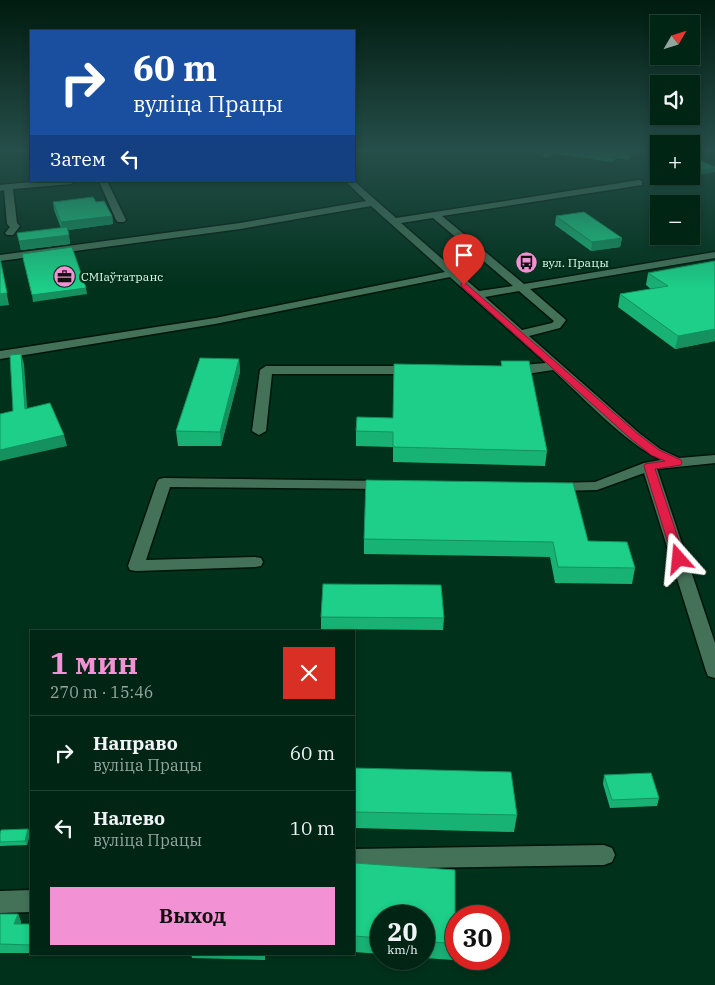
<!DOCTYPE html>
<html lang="ru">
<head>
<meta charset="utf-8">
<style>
	body { margin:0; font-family:"IBM Plex Serif",serif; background:#0a2d1d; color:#f1f3f6; height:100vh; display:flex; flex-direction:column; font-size:19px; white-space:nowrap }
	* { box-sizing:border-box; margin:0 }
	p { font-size:16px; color:#95a5a0 }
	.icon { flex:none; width:28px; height:28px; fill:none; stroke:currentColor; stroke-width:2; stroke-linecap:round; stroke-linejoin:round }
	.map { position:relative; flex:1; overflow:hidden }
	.details { position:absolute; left:30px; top:630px; width:325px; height:325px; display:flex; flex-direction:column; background:#002514; border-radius:0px; box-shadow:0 2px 8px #0003,0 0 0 1px #224234 }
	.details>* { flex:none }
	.guide { position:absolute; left:30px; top:30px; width:325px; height:152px; border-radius:0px; box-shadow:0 2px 8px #0003,0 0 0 1px #224234; background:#1a4fa0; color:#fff; overflow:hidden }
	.needle { width:32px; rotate:51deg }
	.tools { position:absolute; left:650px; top:15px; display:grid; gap:10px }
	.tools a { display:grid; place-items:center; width:50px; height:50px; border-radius:0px; background:#002514; box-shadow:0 2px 8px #0003,0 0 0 1px #224234; font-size:25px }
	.speed { position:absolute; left:370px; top:905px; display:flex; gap:10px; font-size:25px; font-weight:700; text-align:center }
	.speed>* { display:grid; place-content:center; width:65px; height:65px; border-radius:50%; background:#002514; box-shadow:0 2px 8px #0003,0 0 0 1px #224234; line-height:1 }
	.speed small { font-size:12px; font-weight:400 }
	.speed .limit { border:8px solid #d22; background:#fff; color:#111 }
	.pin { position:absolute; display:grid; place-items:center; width:42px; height:42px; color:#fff; margin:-51px -21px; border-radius:50% 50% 50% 0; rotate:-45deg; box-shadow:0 0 5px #0007 }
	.pin .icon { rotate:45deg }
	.me { position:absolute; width:55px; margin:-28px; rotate:342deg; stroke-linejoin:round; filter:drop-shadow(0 0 4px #0008) }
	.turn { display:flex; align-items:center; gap:18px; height:105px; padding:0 20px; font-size:22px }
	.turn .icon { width:65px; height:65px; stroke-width:2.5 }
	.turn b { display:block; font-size:35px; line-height:42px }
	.then { display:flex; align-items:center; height:48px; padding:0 20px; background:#0003; gap:10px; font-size:19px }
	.round { display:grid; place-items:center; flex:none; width:52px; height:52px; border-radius:0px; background:#0a2d1d }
	.headline { display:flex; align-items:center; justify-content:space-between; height:85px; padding:0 20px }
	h1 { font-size:30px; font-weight:700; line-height:38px; color:#f391d5 }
	.cta { display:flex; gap:10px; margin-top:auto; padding:10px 20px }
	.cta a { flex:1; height:58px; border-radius:0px; background:#f391d5; color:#111; font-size:20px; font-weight:700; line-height:58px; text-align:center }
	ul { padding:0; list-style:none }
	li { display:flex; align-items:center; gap:15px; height:75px; padding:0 20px; border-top:1px solid #224234 }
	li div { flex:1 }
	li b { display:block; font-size:19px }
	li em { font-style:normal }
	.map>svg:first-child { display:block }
</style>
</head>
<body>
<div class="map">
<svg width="715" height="985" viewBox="0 0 715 985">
	<rect width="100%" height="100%" fill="#00311b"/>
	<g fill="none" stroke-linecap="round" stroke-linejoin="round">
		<defs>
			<path id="minor" d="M548,151H557L549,158H543V154Z
				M638,151H659V155L642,153Z
				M639,180L642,181V185L442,216L524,284L715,252V258L530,289L566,320L560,328L529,336L639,433L660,449L679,458L715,455V463L657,469L715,643V678L708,676L706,671L644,473L597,490L554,491L549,490L547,487L549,484L554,483L595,482L644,463L661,460C624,442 584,398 553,370L533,373H507L505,370L507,367L511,366L546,363L450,277L215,324L0,359V351L215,318L445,272L371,206L240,229L0,261V255L240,223L366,201L345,181H354L396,218ZM433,218L513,286L479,291L401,223ZM519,291L554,321L552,323L522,330L485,297Z
				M42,181H75L71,184L13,189L17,223L20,226L13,235H7L5,233L10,227L7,224L4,190L0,191V185Z
				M99,181H107L126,220L124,222H118L116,220Z
				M266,366H413L419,370L413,374H272L266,431L259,435L252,431L260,370Z
				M164,478L386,481L391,482L393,485L391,488L386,489L170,487L146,560L255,557L261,558L263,562L261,566L255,567L136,571L130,570L128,566L157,482L159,479Z
				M604,845L612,848L615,855L612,862L604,865L354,869V849Z
				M31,890V912L0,913V891Z"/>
		</defs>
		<use href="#minor" stroke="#00150a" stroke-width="3"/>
		<use href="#minor" fill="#447259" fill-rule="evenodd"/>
	</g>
	<path fill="#19b275" d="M557,151H636L628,160L617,158L612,162L556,154Z
		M53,202H96L112,216L113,224L68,230L70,244L21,250L17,233L61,228L54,210Z
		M556,216L622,238L620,247L591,251L555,225Z
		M715,261V341L675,349L618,307L620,294L651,289L646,285L648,273Z
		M239,359L240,372L221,446H178L176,431Z
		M501,361L547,451L545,466L393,462V447L356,446V431L393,418L501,366Z
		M364,539L588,541L635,568L632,584L555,583L550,557L364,554Z
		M321,617L444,618L443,630L321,629Z
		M354,768L517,815L514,832L354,828Z
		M604,775L659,798L657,806L610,808L603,784Z
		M28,829L30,833L27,845L0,846V833Z
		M354,863L455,870V944L453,960L424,958V916H381V954L354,952Z
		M0,914H18L21,922L20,924H31V953H0Z
		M191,954H265V960L192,958Z"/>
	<path fill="#14915f" d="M632,151H636L628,160L629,155Z
		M618,153L617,158L612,162L613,157Z
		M715,168V172L691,176V172Z
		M112,216L113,224L62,231L61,222Z
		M69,235L70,244L21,250L19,241Z
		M622,238L620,247L591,251L592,242Z
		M1,263L9,305L0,306V294Z
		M86,288L87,294L33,302L32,295Z
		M715,329V341L675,349L678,336Z
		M21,354L24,364L28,419L25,409Z
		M239,359L240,372L221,446L220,432Z
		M64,435L67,446L0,461V450Z
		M28,829L30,833L27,845L25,841Z
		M18,914L21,922L18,932L14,924Z"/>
	<path fill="#1dcf88" stroke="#14915f" d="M568,151H632L629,155L618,153L613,157Z
		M691,156L715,167V168L691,172Z
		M93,197L96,202L104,201L112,216L61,222L53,202Z
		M584,212L622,238L592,242L556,216Z
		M67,227L69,235L19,241L17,233Z
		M72,247L86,288L32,295L22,254Z
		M0,258L7,293L0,294Z
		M715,261V329L678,336L620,294L668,286L648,273Z
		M21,354L25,409L50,403L64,435L0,450V414L13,411L10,355Z
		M200,358L239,359L220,432L176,431Z
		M501,361H529L547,451L393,447V432L356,431L357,417L393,418L394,364L502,366Z
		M366,480L573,483L588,541L627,542L635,568L558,567L553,542L364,539Z
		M323,584L441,585L444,618L321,617Z
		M354,768L511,772L517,815L354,812Z
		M651,773L659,798L612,800L604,775Z
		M28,829L25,841L0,842V833L1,830Z
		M354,863L455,870V944L424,941V916H381V938L354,936Z
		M0,914H18L14,924H31V945L0,944Z"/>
	<linearGradient id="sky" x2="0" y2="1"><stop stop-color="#001b0f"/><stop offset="0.52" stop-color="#264e4a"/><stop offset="1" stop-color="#264e4a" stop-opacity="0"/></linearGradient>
	<rect width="715" height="289" fill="url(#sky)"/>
	<path fill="#e11d48" stroke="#92132f" d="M464,282L638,434L659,450L681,460L682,462L681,465L655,469L685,559L683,562L679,563L673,559L644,466L645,464L665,461L651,455L630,438L461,286V283Z"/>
	<defs>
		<symbol id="bus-disc" viewBox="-11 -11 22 22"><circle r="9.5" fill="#f391d5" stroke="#00311b"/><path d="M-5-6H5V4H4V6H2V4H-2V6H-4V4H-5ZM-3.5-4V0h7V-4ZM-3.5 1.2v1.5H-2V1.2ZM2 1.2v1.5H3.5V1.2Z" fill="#111"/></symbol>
		<symbol id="office-disc" viewBox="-11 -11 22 22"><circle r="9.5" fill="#f391d5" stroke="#00311b"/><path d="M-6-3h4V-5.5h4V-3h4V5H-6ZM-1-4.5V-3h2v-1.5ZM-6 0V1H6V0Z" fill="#111"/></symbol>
	</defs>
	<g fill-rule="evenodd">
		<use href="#bus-disc" x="514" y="250" width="25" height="25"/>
		<use href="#office-disc" x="52" y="264" width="25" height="25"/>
	</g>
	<g text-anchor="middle" stroke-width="5" stroke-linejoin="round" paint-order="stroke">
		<g font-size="12" fill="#e1faeb" stroke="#00311b" text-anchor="start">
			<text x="542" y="267">вул. Працы</text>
			<text x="81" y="281">СМІаўтатранс</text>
		</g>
	</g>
</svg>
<div class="tools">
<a><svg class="needle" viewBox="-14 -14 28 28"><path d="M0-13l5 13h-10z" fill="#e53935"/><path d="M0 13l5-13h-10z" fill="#95a5a0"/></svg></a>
<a><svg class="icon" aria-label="sound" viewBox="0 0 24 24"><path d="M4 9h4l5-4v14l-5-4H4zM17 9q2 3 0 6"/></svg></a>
<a>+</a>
<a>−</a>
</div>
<div class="speed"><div>20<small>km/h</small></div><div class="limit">30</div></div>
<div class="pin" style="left:464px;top:285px;background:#d93025"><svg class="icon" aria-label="arrive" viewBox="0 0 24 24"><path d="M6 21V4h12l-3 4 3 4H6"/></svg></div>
<svg class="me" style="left:679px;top:559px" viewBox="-20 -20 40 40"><path d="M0-17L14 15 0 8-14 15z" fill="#e11d48" stroke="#fff" stroke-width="4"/></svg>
<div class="guide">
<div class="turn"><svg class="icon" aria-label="right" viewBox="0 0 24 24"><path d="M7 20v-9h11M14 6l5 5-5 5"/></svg><div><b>60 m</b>вуліца Працы</div></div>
<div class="then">Затем<svg class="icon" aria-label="left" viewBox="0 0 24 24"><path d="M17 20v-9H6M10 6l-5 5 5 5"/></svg></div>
</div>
<section class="details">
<div class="headline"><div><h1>1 мин</h1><p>270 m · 15:46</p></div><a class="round" style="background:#d93025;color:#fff"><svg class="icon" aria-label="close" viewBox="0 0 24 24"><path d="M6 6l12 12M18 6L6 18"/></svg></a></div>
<ul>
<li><svg class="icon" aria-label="right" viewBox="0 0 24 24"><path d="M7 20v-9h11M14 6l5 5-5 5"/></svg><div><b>Направо</b><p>вуліца Працы</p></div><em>60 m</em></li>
<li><svg class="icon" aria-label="left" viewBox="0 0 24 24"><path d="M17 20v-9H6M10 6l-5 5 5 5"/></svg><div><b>Налево</b><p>вуліца Працы</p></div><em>10 m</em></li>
</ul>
<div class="cta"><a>Выход</a></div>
</section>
</div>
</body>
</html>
